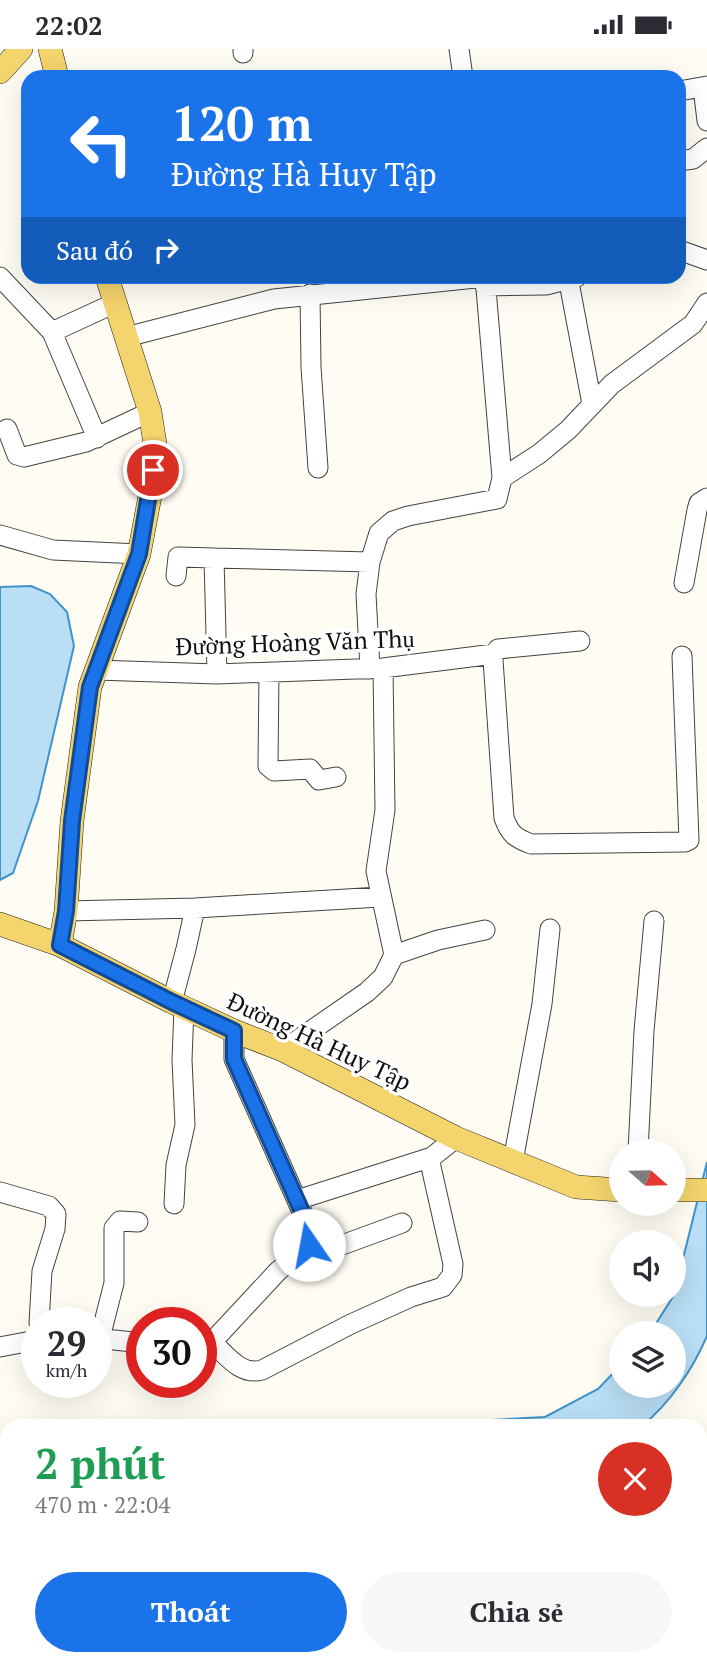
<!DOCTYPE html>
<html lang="vi">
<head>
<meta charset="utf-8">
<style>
	body { margin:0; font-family:"PT Serif",serif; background:#f7f7f7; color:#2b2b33; height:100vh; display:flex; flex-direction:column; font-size:26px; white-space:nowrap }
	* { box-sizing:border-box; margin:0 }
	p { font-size:23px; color:#7c7c81 }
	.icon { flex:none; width:38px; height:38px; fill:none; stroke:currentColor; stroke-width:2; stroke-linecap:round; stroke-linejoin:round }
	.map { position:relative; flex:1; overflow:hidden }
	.panel { position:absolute; left:0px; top:1370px; width:707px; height:247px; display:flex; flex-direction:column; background:#fff; border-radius:21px 21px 0 0; box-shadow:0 7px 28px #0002 }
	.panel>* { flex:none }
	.hud { position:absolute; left:21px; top:21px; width:665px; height:214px; border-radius:21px; box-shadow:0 7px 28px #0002; background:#1a73e8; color:#fff; overflow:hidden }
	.needle { width:46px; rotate:110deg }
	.buttons { position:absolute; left:609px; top:1090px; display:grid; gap:14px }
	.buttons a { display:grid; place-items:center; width:77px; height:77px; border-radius:50%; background:#fff; box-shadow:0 7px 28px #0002; font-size:35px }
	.speed { position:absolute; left:21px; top:1258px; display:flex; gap:14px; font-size:35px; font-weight:700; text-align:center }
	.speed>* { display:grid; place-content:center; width:91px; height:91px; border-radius:50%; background:#fff; box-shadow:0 7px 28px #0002; line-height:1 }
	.speed small { font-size:18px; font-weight:400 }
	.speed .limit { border:10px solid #d22; background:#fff; color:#111 }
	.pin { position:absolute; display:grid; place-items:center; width:60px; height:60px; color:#fff; margin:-30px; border:4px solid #fff; border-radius:50%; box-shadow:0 2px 7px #0007 }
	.me { position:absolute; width:77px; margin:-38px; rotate:348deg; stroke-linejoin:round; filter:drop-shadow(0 0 5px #0008) }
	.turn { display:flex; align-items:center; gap:24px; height:147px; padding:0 35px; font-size:32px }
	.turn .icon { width:91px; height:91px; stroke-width:2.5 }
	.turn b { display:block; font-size:49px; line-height:60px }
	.then { display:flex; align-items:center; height:66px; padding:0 35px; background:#0003; gap:14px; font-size:26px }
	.round { display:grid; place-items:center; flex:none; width:74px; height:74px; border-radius:37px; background:#f7f7f7 }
	.overview { display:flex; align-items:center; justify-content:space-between; height:119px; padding:0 35px }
	h1 { font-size:42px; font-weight:700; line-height:52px; color:#1e9e55 }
	.primary-button { display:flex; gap:14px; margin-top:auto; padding:14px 35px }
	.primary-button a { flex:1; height:80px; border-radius:42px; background:#1a73e8; color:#fff; font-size:28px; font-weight:700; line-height:80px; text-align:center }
	.primary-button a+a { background:#f7f7f7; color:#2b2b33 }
	.status { display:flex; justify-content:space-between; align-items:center; height:49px; padding:0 35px; background:#fff; direction:ltr }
	.status svg { height:19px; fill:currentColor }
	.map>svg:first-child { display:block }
</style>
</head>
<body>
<div class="status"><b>22:02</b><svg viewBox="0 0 49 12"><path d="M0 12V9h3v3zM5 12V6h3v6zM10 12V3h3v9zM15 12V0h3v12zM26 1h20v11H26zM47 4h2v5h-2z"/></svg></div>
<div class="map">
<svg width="707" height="1616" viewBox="0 0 707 1616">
	<rect width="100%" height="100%" fill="#fffcf3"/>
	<path fill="#b9def5" stroke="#4193ca" stroke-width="2" d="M31,537L50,545L67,563L74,597L38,752L13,824L0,831V538Z
		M707,1113V1287C693,1320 670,1354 642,1377H382L545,1368L598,1340L621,1316V1337H674V1284H650L674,1246Z
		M128,1610H199L205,1616H132Z"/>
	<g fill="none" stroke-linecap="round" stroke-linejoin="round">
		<defs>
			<path id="minor" d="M243,0V4
				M459,0L463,28
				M703,38L707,72
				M679,42L707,37
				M679,112L693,110L707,99
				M679,201L707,211
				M0,228L52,283L97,389
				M568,228L592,355
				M485,237L546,236L577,228
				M310,245L311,318L318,419
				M52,283L115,254
				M126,288L274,250L485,228
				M7,380L17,406L24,408L86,393L150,363
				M502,429L539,405L568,381L612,335L693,275L707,254
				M0,486L53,501L139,505
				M176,527L178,508L214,509
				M684,534L697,461L699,454L707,449
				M580,592L498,600L494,605L493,611L504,769C510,785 515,789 531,795L685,793L689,791L682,607
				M370,620L366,545L370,513L379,484L393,472L408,467L497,450L502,429L485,228
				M96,621L217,625L383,619L494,605
				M269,623L268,717L274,722L310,720L319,731L336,728
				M217,625L214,509L370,513
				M66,862L195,859L380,848
				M394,906L438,891L485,881
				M172,953L186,900L195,859
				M283,1001L367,943L383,928L394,906L376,822L385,761L383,619
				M638,1102L644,982L654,872
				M513,1112L542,955L550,880
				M0,1143L49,1157L56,1165L55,1180L42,1222L39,1274
				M297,1151L432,1108L456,1089
				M174,1155L176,1116L185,1076L182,1011L184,959
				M309,1196L331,1200L402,1174
				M96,1289L142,1294
				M100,1289L114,1234V1179L120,1172L138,1173
				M212,1293C227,1307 241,1327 262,1321L351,1275L411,1248L443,1238L452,1226L453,1215L429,1109
				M0,1298L37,1291
				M201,1298L212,1293L278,1222L309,1196L307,1174L234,1010V982
				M700,1576L705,1575L707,1572
				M545,1616L547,1610"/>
			<path id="major" d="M50,0L57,28
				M0,23L21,0
				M0,875L60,896L172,953L234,982L283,1001L456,1089L576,1138L621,1141
				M60,896L66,862L72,772L90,638L139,505L150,447L155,395L150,363L107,228
				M674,1141H707"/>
		</defs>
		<use href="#minor" stroke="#434343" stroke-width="21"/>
		<use href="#major" stroke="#212121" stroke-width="24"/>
		<use href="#minor" stroke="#fff" stroke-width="19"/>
		<use href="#major" stroke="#f4d46d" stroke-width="23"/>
	</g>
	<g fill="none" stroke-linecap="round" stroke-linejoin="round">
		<defs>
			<path id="route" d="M153,421L139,505L90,638L72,772L66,862L60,896L172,953L234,982V1010L307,1174L309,1196"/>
		</defs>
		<use href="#route" stroke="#114b97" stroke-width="18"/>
		<use href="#route" stroke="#1a73e8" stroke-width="12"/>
	</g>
	<g text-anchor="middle" stroke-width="7" stroke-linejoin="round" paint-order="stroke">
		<g font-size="24" fill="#101010" stroke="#fff">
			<text transform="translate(295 594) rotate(-2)" y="8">Đường Hoàng Văn Thụ</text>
			<text transform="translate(319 993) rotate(25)" y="8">Đường Hà Huy Tập</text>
		</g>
	</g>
</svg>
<div class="buttons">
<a><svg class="needle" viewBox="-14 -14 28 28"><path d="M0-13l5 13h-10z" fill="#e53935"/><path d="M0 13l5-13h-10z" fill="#7c7c81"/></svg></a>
<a><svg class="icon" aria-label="sound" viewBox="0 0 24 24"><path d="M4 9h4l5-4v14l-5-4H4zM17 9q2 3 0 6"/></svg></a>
<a><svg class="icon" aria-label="layers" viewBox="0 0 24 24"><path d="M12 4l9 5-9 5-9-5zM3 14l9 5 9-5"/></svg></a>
</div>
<div class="speed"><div>29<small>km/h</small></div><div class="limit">30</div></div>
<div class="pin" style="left:153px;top:421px;background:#d93025"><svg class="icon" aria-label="arrive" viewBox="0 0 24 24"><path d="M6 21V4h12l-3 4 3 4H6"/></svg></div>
<svg class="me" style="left:309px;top:1196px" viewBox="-20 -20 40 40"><circle r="19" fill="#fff"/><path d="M0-13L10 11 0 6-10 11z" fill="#1a73e8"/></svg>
<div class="hud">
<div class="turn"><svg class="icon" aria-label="left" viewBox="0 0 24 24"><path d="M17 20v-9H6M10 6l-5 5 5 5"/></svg><div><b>120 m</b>Đường Hà Huy Tập</div></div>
<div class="then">Sau đó<svg class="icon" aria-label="right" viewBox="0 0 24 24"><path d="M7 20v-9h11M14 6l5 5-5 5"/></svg></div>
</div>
<section class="panel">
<div class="overview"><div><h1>2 phút</h1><p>470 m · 22:04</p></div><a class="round" style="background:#d93025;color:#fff"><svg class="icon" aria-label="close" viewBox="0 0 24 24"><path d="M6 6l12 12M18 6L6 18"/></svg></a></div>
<div class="primary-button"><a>Thoát</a><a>Chia sẻ</a></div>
</section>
</div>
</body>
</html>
